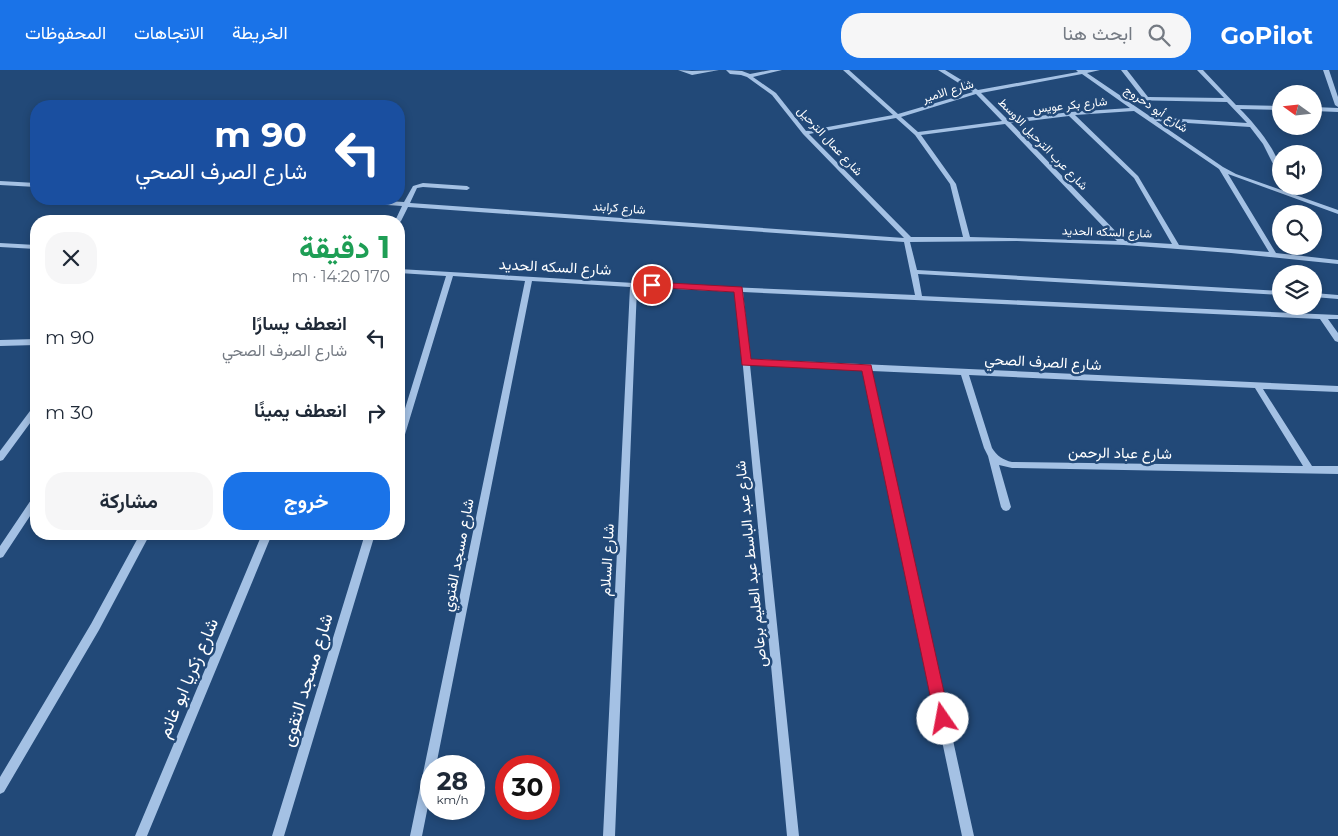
<!DOCTYPE html>
<html lang="ar">
<head>
<meta charset="utf-8">
<style>
	body { margin:0; font-family:Montserrat,Vazirmatn,sans-serif; background:#f6f6f7; color:#1f2937; direction:rtl; height:100vh; display:flex; flex-direction:column; font-size:19px; white-space:nowrap }
	* { box-sizing:border-box; margin:0 }
	p { font-size:16px; color:#747a83 }
	.icon { flex:none; width:28px; height:28px; fill:none; stroke:currentColor; stroke-width:2; stroke-linecap:round; stroke-linejoin:round }
	.map { position:relative; flex:1; overflow:hidden; direction:ltr }
	.details { position:absolute; left:30px; top:145px; width:375px; height:325px; display:flex; flex-direction:column; background:#fff; border-radius:20px; box-shadow:0 2px 8px #0003; direction:rtl }
	.details>* { flex:none }
	.guide { position:absolute; left:30px; top:30px; width:375px; height:105px; border-radius:20px; box-shadow:0 2px 8px #0003; direction:rtl; background:#1a4fa0; color:#fff; overflow:hidden }
	.needle { width:32px; rotate:285deg }
	.fabs { position:absolute; left:1272px; top:15px; display:grid; gap:10px }
	.fabs a { display:grid; place-items:center; width:50px; height:50px; border-radius:50%; background:#fff; box-shadow:0 2px 8px #0003; font-size:25px }
	.speed { position:absolute; left:420px; top:685px; display:flex; gap:10px; font-size:25px; font-weight:700; text-align:center }
	.speed>* { display:grid; place-content:center; width:65px; height:65px; border-radius:50%; background:#fff; box-shadow:0 2px 8px #0003; line-height:1 }
	.speed small { font-size:12px; font-weight:400 }
	.speed .limit { border:8px solid #d22; background:#fff; color:#111 }
	.pin { position:absolute; display:grid; place-items:center; width:42px; height:42px; color:#fff; margin:-21px; border:2px solid #fff; border-radius:50%; box-shadow:0 1px 5px #0007 }
	.me { position:absolute; width:55px; margin:-28px; rotate:348deg; stroke-linejoin:round; filter:drop-shadow(0 0 4px #0008) }
	.turn { display:flex; align-items:center; gap:18px; height:105px; padding:0 15px; font-size:22px }
	.turn .icon { width:65px; height:65px; stroke-width:2.5 }
	.turn b { display:block; font-size:35px; line-height:42px }
	.round { display:grid; place-items:center; flex:none; width:52px; height:52px; border-radius:20px; background:#f6f6f7 }
	.headline { display:flex; align-items:center; justify-content:space-between; height:85px; padding:0 15px }
	h1 { font-size:30px; font-weight:700; line-height:38px; color:#1e9e55 }
	.button { display:flex; gap:10px; margin-top:auto; padding:10px 15px }
	.button a { flex:1; height:58px; border-radius:20px; background:#1a73e8; color:#fff; font-size:20px; font-weight:700; line-height:58px; text-align:center }
	.button a+a { background:#f6f6f7; color:#1f2937 }
	ul { padding:0; list-style:none }
	li { display:flex; align-items:center; gap:15px; height:75px; padding:0 15px }
	li div { flex:1 }
	li b { display:block; font-size:19px }
	li em { font-style:normal }
	header { display:flex; align-items:center; gap:30px; box-sizing:border-box; height:70px; padding:0 25px; background:#1a73e8; color:#fff }
	header strong { font-size:24px }
	nav { display:flex; gap:28px; margin-inline-start:auto; font-size:18px }
	.search { width:350px; height:45px; background:#f6f6f7; display:flex; align-items:center; gap:12px; box-sizing:border-box; padding:0 18px; border-radius:20px; color:#747a83; font-size:19px }
	.map>svg:first-child { display:block }
</style>
</head>
<body>
<header>
<strong>GoPilot</strong>
<div class="search"><svg class="icon" aria-label="search" viewBox="0 0 24 24"><circle cx="10" cy="10" r="6"/><path d="M15 15l6 6"/></svg>ابحث هنا</div>
<nav><a>الخريطة</a><a>الاتجاهات</a><a>المحفوظات</a></nav>
</header>
<div class="map">
<svg width="1338" height="766" viewBox="0 0 1338 766">
	<rect width="100%" height="100%" fill="#224978"/>
	<g fill="none" stroke-linecap="round" stroke-linejoin="round">
		<path fill="#a4c1e4" fill-rule="evenodd" d="M678,0L692,1L719,0L692,5Z
			M726,0L742,1L750,4L771,0H782L753,7L776,23L806,61L893,45L843,0H849L898,44L973,22L938,0H945L978,20L1078,2L1076,0H1100L1087,3L1121,26L1142,27L1121,0H1127L1148,27L1224,28L1197,0H1203L1236,35L1281,36V40L1240,39C1254,53 1282,85 1281,106L1278,104L1263,74L1250,57L1156,51L1223,97L1236,104L1338,140V144L1228,104L1276,183L1338,190V194L1231,183L1124,175L1017,171L910,172L917,200L1281,221V225L918,204L922,226L1338,245V249H1328L1338,263V272L1335,271L1320,249L743,222L750,289L1338,316V322L1263,319L1312,396H1338V404L1012,398L999,395L1011,437L1009,440L1006,441L1003,440L1001,437L988,386L984,378L961,305L872,301L974,766H962L864,300L750,295L799,766H787L736,222L637,217L615,766H603L630,217L532,211L436,696H431V721L422,766H410L525,211L453,206L403,371L399,374V358L446,206L399,203V199L634,213L915,225L904,172L408,137L401,151L399,153V151H395L402,136L329,131L326,129H352L404,132L413,116L423,113L467,116L470,118L467,120L423,117L417,118L410,133L904,168L803,64L772,25L747,7L741,5L730,4ZM1082,4L1130,38L1070,42L1008,50L981,23ZM976,24L1002,51L918,62L901,47ZM1126,30L1227,32L1247,53L1151,47ZM1134,41L1219,99L1269,182L1179,175L1138,106L1075,45ZM1069,46L1134,108L1172,174L1125,171L1011,53ZM896,48L915,65L950,114L963,167H911L809,64ZM1005,54L1117,171L970,167L956,114L921,65ZM969,305L1255,318L1303,396L1012,392C1003,390 997,386 992,378Z
			M1323,0H1329L1338,27V37L1335,35Z
			M1314,37L1338,38V42L1314,41Z
			M0,111L36,113V117L0,115Z
			M0,173L36,175V179L0,177Z
			M1314,223L1338,225V229L1314,227Z
			M36,269V275L0,276V270Z
			M36,336V345L3,390L0,391V381L33,337Z
			M36,426V437L3,487L0,488V476L33,427Z
			M140,464H150L99,560L4,722L0,724V707L91,554Z
			M262,464H272L147,766H135Z
			M365,464H375L284,766H272Z"/>
	</g>
	<path fill="#e11d48" stroke="#92132f" d="M652,212L742,217L751,289L871,295L950,649L948,654L943,656L938,654L935,649L862,301L742,295L734,222L649,217L647,215Z"/>
	<g text-anchor="middle" stroke-width="5" stroke-linejoin="round" paint-order="stroke">
		<g font-size="12" fill="#fff" stroke="#224978">
			<text transform="translate(948 21) rotate(-17)" y="4">شارع الامير</text>
			<text transform="translate(1070 35) rotate(-6)" y="4">شارع بكر عويس</text>
			<text transform="translate(1156 39) rotate(34)" y="4">شارع أبو دحروج</text>
			<text transform="translate(830 71) rotate(47)" y="4">شارع عمال الترحيل</text>
			<text transform="translate(1043 74) rotate(46)" y="4">شارع عرب الترحيل الاوسط</text>
			<text transform="translate(619 138) rotate(4)" y="4">شارع كرابند</text>
			<text transform="translate(1107 162) rotate(2)" y="4">شارع السكه الحديد</text>
		</g>
		<g font-size="15" fill="#fff" stroke="#224978">
			<text transform="translate(555 197) rotate(3)" y="5">شارع السكه الحديد</text>
			<text transform="translate(1043 292) rotate(3)" y="5">شارع الصرف الصحي</text>
			<text transform="translate(1120 383) rotate(1)" y="5">شارع عباد الرحمن</text>
			<text transform="translate(458 485) rotate(-79)" y="5">شارع مسجد الفتوي</text>
			<text transform="translate(607 490) rotate(-87)" y="5">شارع السلام</text>
			<text transform="translate(751 494) rotate(-96)" y="5">شارع عبد الباسط عبد العليم برعاص</text>
		</g>
		<g font-size="18" fill="#fff" stroke="#224978">
			<text transform="translate(188 608) rotate(-67)" y="6">شارع زكريا ابو غانم</text>
			<text transform="translate(307 610) rotate(-73)" y="6">شارع مسجد التقوى</text>
		</g>
	</g>
</svg>
<div class="fabs">
<a><svg class="needle" viewBox="-14 -14 28 28"><path d="M0-13l5 13h-10z" fill="#e53935"/><path d="M0 13l5-13h-10z" fill="#747a83"/></svg></a>
<a><svg class="icon" aria-label="sound" viewBox="0 0 24 24"><path d="M4 9h4l5-4v14l-5-4H4zM17 9q2 3 0 6"/></svg></a>
<a><svg class="icon" aria-label="search" viewBox="0 0 24 24"><circle cx="10" cy="10" r="6"/><path d="M15 15l6 6"/></svg></a>
<a><svg class="icon" aria-label="layers" viewBox="0 0 24 24"><path d="M12 4l9 5-9 5-9-5zM3 14l9 5 9-5"/></svg></a>
</div>
<div class="speed"><div>28<small>km/h</small></div><div class="limit">30</div></div>
<div class="pin" style="left:652px;top:215px;background:#d93025"><svg class="icon" aria-label="arrive" viewBox="0 0 24 24"><path d="M6 21V4h12l-3 4 3 4H6"/></svg></div>
<svg class="me" style="left:943px;top:649px" viewBox="-20 -20 40 40"><circle r="19" fill="#fff"/><path d="M0-13L10 11 0 6-10 11z" fill="#e11d48"/></svg>
<div class="guide">
<div class="turn"><svg class="icon" aria-label="left" viewBox="0 0 24 24"><path d="M17 20v-9H6M10 6l-5 5 5 5"/></svg><div><b>90 m</b>شارع الصرف الصحي</div></div>
</div>
<section class="details">
<div class="headline"><div><h1>1 دقيقة</h1><p>170 m · 14:20</p></div><a class="round"><svg class="icon" aria-label="close" viewBox="0 0 24 24"><path d="M6 6l12 12M18 6L6 18"/></svg></a></div>
<ul>
<li><svg class="icon" aria-label="left" viewBox="0 0 24 24"><path d="M17 20v-9H6M10 6l-5 5 5 5"/></svg><div><b>انعطف يسارًا</b><p>شارع الصرف الصحي</p></div><em>90 m</em></li>
<li><svg class="icon" aria-label="right" viewBox="0 0 24 24"><path d="M7 20v-9h11M14 6l5 5-5 5"/></svg><div><b>انعطف يمينًا</b></div><em>30 m</em></li>
</ul>
<div class="button"><a>خروج</a><a>مشاركة</a></div>
</section>
</div>
</body>
</html>
